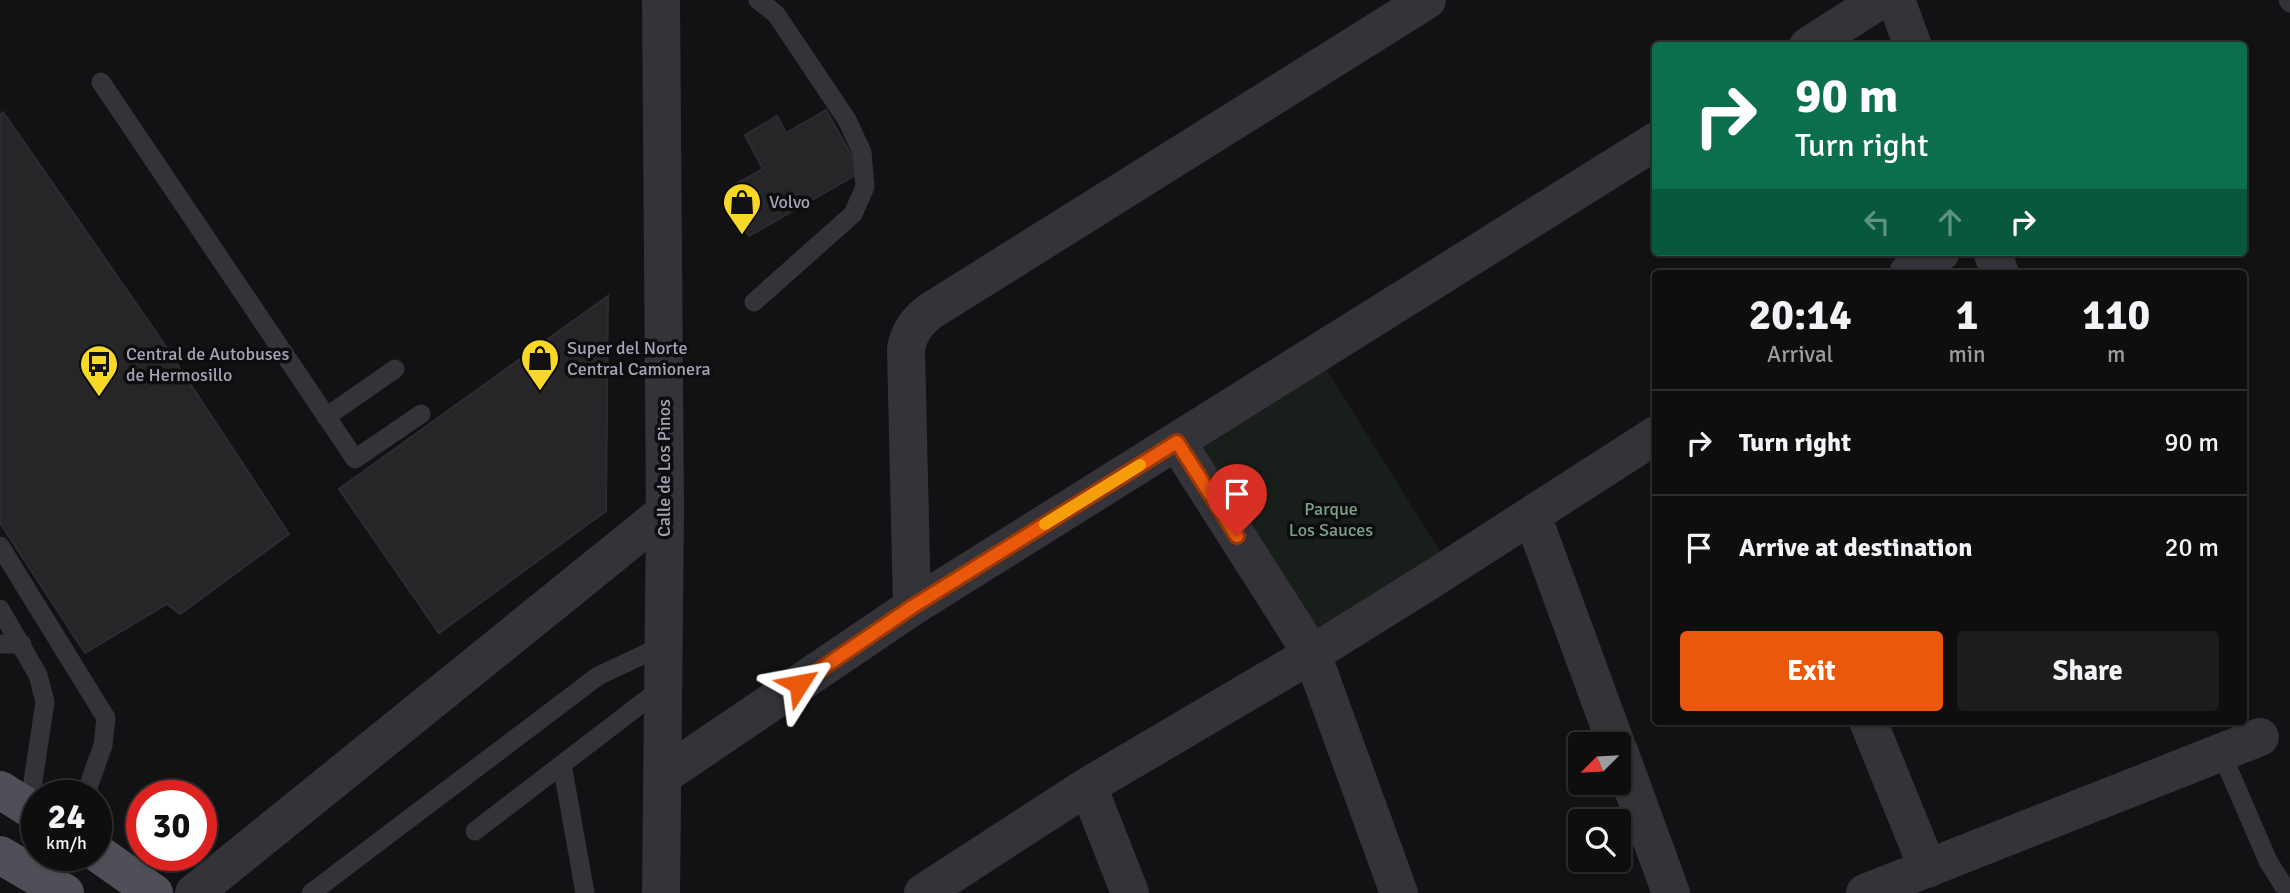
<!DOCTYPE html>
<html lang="en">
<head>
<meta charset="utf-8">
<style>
	body { margin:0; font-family:Signika,sans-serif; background:#1c1c1d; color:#f1f3f6; height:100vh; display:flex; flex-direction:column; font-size:26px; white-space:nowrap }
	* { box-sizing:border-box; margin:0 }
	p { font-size:23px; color:#9b9c9e }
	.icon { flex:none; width:38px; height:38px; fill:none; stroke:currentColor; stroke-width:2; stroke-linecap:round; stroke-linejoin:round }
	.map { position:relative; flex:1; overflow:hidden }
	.drawer { position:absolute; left:1652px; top:270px; width:595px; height:455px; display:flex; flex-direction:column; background:#0e0e0f; border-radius:7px; box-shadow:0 2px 5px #0004,0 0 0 2px #2e2e2f }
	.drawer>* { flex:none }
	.guide { position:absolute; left:1652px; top:42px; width:595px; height:214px; border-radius:7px; box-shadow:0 2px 5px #0004,0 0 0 2px #2e2e2f; background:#0b6e4f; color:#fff; overflow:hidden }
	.needle { width:46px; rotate:246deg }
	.buttons { position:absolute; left:1568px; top:732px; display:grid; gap:14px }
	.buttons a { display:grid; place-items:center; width:63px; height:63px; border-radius:7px; background:#0e0e0f; box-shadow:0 2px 5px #0004,0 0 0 2px #2e2e2f; font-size:35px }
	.speed { position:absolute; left:21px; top:780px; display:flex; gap:14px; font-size:35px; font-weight:700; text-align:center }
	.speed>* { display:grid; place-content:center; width:91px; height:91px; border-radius:50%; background:#0e0e0f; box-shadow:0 2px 5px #0004,0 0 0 2px #2e2e2f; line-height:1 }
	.speed small { font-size:18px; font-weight:400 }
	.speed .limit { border:10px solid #d22; background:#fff; color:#111 }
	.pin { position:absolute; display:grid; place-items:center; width:60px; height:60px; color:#fff; margin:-72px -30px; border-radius:50% 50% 50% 0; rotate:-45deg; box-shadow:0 0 7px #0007 }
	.pin .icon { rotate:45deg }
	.me { position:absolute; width:77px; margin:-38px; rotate:56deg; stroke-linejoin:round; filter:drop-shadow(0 0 5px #0008) }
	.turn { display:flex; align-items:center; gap:24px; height:147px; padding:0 28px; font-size:32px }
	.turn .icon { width:91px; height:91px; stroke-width:2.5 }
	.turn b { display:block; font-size:49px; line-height:60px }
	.lanes { display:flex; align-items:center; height:66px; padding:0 28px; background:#0003; justify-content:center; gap:35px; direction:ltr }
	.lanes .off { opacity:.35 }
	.eta { display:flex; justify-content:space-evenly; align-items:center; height:119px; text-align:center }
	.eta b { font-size:42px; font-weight:700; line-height:49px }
	.action { display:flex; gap:14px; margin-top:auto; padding:14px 28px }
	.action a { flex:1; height:80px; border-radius:7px; background:#ea580c; color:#fff; font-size:28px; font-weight:700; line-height:80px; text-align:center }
	.action a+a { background:#1c1c1d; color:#f1f3f6 }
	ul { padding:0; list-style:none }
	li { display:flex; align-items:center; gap:21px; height:105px; padding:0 28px; border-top:2px solid #2e2e2f }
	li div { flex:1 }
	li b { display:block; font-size:26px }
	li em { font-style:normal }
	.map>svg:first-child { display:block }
</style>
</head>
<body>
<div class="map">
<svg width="2290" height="893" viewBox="0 0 2290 893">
	<rect width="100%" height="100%" fill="#121214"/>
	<path fill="#181f1a" d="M1320,359L1441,553L1313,634L1193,438Z"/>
	<path fill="#262528" stroke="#2d2c30" stroke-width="2" d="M826,110L861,172L749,236L740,221L753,214L736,184L763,169L745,135L777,116L786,133Z
		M3,112L156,332L289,534L180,614L167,604L85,653L0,523V115Z
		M608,296L606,511L439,633L339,489Z"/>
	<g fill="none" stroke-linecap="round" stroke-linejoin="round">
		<path stroke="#333339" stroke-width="19" d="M2288,0L2290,3
			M101,82L355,459L421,414
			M754,302L853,214L865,187L862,152L847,120L776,14L758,0
			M326,417L395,369
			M0,546L106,718L103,745L85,796
			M0,609L38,675L45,702L29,808
			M0,644H22
			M2221,752L2268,861L2288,893
			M562,764L585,893
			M475,831L663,687
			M311,893L598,676L662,646"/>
		<path stroke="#333339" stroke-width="38" d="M1896,0L1913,46
			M1808,46L1880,0
			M1992,252L2000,273
			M1908,273L1941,252
			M1177,442L1312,654L1399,893
			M1532,515L1616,744
			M912,607L906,349C909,332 916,323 929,312L1427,0
			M1868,721L1928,869
			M1619,751L1671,893
			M664,775L912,607L1656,141
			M1088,786L1130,893
			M194,893L665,512
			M923,893L1088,786L1312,654L1429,581L1656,435
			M1865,893L2260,737"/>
		<path stroke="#333339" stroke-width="38" d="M661,0L665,512L661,893"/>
		<path stroke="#4f4f58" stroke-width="38" d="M0,790L37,813
			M96,852L154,893
			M0,855L65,893"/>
	</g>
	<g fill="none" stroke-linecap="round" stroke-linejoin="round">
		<defs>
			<path id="route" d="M799,684L912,607L1177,442L1237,536"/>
		</defs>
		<use href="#route" stroke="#983908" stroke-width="18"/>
		<use href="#route" stroke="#ea580c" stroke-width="12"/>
		<path stroke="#f59e0b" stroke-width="12" d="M1045,524L1140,465"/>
	</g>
	<defs>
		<symbol id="shop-pin" viewBox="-11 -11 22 30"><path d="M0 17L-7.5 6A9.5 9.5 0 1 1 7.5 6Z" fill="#f8d826" stroke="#0d0d0f"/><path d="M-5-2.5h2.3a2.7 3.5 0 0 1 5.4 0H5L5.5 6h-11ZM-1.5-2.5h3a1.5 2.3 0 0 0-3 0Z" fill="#111"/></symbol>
		<symbol id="bus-pin" viewBox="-11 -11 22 30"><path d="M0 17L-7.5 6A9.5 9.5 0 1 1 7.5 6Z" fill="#f8d826" stroke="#0d0d0f"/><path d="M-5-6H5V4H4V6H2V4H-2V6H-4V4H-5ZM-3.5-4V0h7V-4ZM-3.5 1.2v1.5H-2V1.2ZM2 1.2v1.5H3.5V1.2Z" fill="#111"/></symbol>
	</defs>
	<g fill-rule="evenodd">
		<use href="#shop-pin" x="720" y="180" width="44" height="60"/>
		<use href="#shop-pin" x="518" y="336" width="44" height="60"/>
		<use href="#bus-pin" x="77" y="342" width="44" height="60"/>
	</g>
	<g text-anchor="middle" stroke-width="7" stroke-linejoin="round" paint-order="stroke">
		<g font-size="18" fill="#a3a5b5" stroke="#0d0d0f" text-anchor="start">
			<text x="769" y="208">Volvo</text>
			<text x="567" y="354">Super del Norte<tspan x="567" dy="21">Central Camionera</tspan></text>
			<text x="126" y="360">Central de Autobuses<tspan x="126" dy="21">de Hermosillo</tspan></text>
		</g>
		<g font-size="18" fill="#a3a5b5" stroke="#0d0d0f">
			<text transform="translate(664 468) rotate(-90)" y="6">Calle de Los Pinos</text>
		</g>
		<g font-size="18" fill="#79a183" stroke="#0d0d0f">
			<text x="1331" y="515">Parque<tspan x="1331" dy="21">Los Sauces</tspan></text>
		</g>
	</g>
</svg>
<div class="buttons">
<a><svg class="needle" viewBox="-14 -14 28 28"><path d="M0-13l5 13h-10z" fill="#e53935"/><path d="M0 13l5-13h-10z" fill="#9b9c9e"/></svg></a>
<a><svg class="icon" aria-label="search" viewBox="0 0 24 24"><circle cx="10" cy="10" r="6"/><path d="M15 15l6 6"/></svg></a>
</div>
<div class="speed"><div>24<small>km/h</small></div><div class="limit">30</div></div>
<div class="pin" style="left:1237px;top:536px;background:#d93025"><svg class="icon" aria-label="arrive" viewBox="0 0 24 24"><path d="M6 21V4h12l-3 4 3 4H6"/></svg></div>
<svg class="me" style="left:799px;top:684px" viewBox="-20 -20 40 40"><path d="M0-17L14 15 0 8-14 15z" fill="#ea580c" stroke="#fff" stroke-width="4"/></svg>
<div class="guide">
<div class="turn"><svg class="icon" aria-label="right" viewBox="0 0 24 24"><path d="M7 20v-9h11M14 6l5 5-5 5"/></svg><div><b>90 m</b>Turn right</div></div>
<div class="lanes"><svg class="icon off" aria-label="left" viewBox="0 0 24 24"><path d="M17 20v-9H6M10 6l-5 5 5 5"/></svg><svg class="icon off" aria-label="ahead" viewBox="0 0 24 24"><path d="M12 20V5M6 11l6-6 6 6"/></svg><svg class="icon" aria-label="right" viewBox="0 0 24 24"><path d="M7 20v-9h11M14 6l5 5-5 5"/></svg></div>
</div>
<section class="drawer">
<div class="eta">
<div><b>20:14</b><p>Arrival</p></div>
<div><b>1</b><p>min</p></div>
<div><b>110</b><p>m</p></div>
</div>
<ul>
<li><svg class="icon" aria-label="right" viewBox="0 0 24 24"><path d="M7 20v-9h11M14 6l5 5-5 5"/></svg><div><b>Turn right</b></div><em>90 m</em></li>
<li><svg class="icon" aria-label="arrive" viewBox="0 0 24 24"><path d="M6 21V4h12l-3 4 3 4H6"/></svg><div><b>Arrive at destination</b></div><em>20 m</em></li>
</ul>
<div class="action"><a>Exit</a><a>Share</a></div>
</section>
</div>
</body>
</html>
